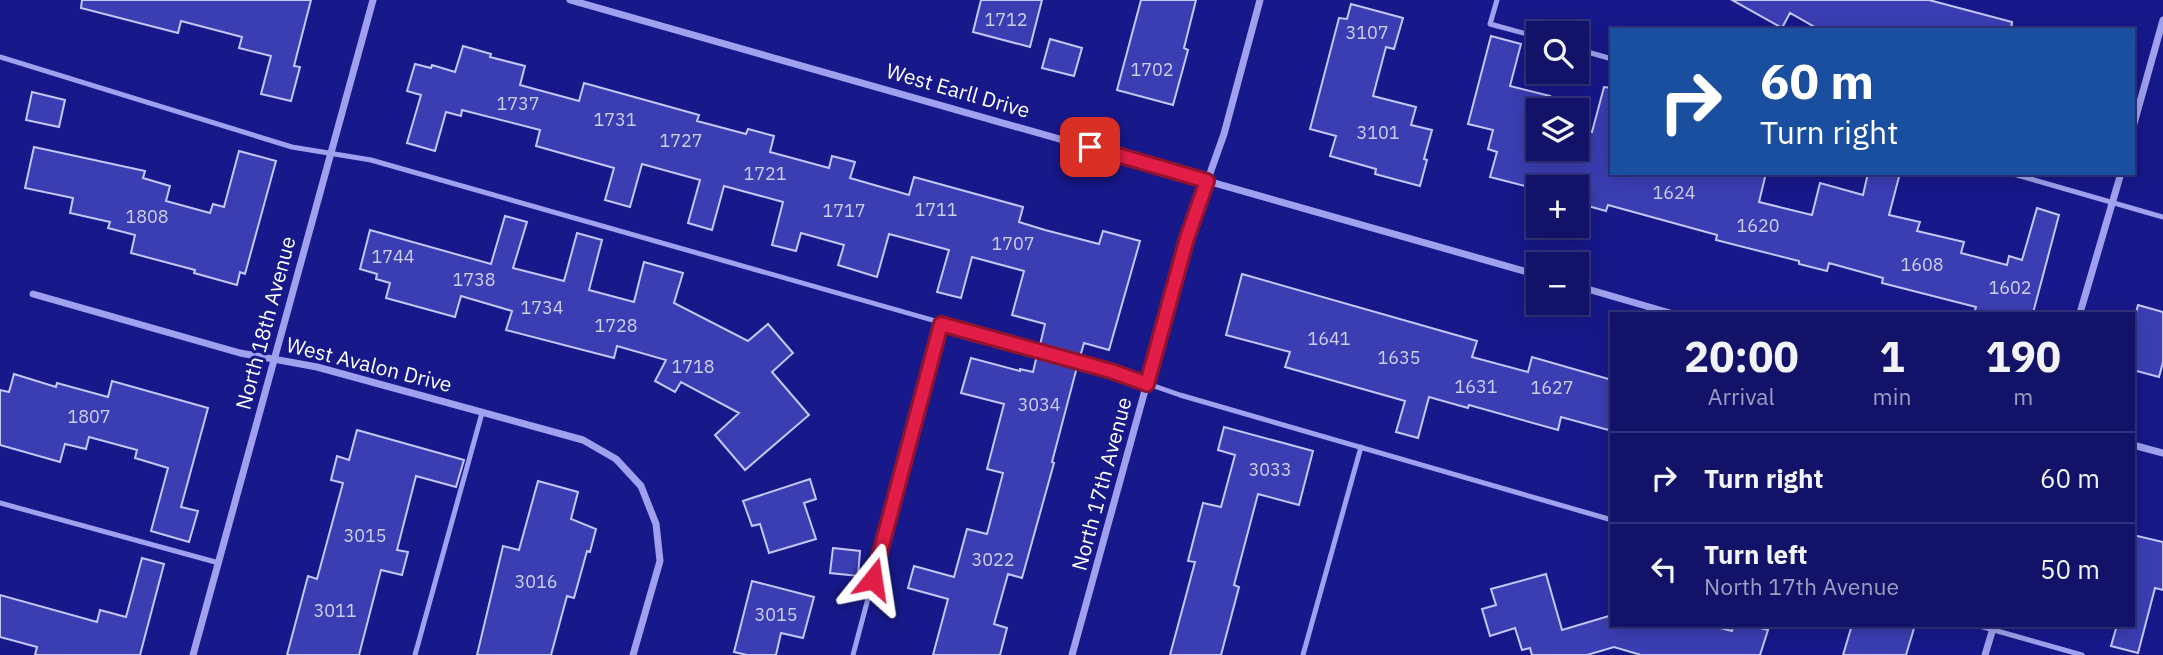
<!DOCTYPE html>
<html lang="en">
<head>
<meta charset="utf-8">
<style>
	body { margin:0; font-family:"IBM Plex Sans",sans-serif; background:#1a1b6e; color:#f1f3f6; height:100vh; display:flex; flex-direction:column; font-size:26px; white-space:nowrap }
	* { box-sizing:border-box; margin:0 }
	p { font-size:23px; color:#9c9ec0 }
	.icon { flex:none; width:38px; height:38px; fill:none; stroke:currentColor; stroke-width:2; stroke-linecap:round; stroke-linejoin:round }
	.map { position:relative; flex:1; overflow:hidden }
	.details { position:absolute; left:1610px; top:312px; width:525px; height:315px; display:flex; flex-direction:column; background:#111268; border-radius:0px; box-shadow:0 4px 18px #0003,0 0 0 2px #30327c }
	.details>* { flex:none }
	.banner { position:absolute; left:1610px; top:28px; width:525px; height:147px; border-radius:0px; box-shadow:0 4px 18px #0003,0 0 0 2px #30327c; background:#1a4fa0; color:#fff; overflow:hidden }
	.controls { position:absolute; left:1526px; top:21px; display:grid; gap:14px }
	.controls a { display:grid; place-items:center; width:63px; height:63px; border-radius:0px; background:#111268; box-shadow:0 4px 18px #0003,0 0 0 2px #30327c; font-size:35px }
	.pin { position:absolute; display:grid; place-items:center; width:60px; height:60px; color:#fff; margin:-30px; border-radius:14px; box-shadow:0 4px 10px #0006 }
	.me { position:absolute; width:77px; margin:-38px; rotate:15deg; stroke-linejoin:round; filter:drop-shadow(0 0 5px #0008) }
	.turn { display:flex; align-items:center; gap:24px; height:147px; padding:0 35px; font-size:32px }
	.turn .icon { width:91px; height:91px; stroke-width:2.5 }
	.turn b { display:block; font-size:49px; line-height:60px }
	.eta { display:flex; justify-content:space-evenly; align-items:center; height:119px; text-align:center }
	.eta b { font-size:42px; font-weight:700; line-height:49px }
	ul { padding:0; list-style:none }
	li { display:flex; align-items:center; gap:21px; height:91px; padding:0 35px; border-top:2px solid #30327c }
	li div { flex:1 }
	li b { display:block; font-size:26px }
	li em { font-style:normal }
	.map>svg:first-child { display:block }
</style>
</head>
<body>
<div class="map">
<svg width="2163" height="655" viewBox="0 0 2163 655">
	<rect width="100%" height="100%" fill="#17188a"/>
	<path fill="#3b3eb2" stroke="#c5c7fa" stroke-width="2" d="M82,0H311L294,66L300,67L291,101L261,94L271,56L239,48L242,37L181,21L178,33L81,8Z
		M981,0H1042L1030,47L973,32Z
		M1141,0H1196L1184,48L1188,50L1173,105L1117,90Z
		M1732,0H1929L2012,22L2011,30H1820L1790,13L1782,28Z
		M1351,4L1403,18L1394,49L1386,47L1373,96L1416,107L1411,125L1432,130L1424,159L1427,160L1420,186L1375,174L1376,169L1330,156L1336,136L1310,129L1339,18L1347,19Z
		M1491,36L1521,44L1510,86L1550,96L1546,110H1538V149H1577V128L1592,132L1604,87L1612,88V173H1766L1759,202L1812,215L1820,183L1863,195L1868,173H1900L1889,215L1920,222L1917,231L1964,242L1961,253L2007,265L2009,256L2022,260L2037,208L2059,215L2033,313H1974L1976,307L1882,283L1883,278L1829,263L1827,271L1799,264V261L1716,240L1717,235L1608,205L1606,211L1577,203V187H1529L1490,177L1497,152L1488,149L1493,130L1468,124Z
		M1050,39L1082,48L1074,76L1042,68Z
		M463,46L491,54L490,57L525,66L520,85L579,101L584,83L699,115L697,121L746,134L748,129L774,136L770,152L829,168L832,156L855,162L850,178L909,195L914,177L1023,207L1019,222L1045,230L1099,244L1103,231L1140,241L1109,350L1084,343L1080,357L1040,345L1045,324L1012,315L1024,271L972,257L961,298L937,292L949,250L889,234L877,277L838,265L844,245L801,233L796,251L772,245L783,202L724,186L712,230L688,223L700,180L642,164L630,207L605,200L614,168L536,146L540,130L462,110L461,116L446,112L435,151L407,143L421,95L407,91L415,64L431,68L432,65L455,72Z
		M32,92L65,100L59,127L26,120Z
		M34,147L145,171L143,178L170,186L166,201L210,213L213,204L224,207L239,151L276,161L245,274L240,272L237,285L194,273L195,270L131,253L135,235L108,228L110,222L70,213L73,198L25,188Z
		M505,216L527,222L513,268L564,281L577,233L602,240L589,290L634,302L644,262L683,273L674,303L748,341L768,324L793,353L772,372L809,415L745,470L715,435L739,413L681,382L675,392L655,381L666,360L617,346L614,358L506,330L512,311L461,296L455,317L386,298L390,283L376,279L377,274L360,269L370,230L491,264Z
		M1242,274L1477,341L1472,357L1528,372L1532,357L1612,380V431L1561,417L1558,430L1469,405L1468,408L1429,397L1418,438L1396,432L1405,401L1285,367L1290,352L1226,335Z
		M2138,305L2163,312V362L2159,377L2133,370V324Z
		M1037,355L1077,367L1052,462L1054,463L1022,578L1008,574L994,624L1007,628L1000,655H933L948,599L908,588L914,566L954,577L967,529L987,534L1003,473L987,469L1004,404L961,393L971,358L1020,371V369L1033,372Z
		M14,374L56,387L57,383L108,397L112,381L208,408L181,507L198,511L189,542L151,531L168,468L135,458L137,450L89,437L86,449L65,444L60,462L0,445V390L9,392Z
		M1224,427L1313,451L1299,505L1258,494L1234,585L1239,587L1221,655H1170L1195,562L1188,561L1203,503L1221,507L1235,455L1218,450Z
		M357,430L464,460L456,487L416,476L397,550L408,552L402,575L381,570L359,655H287L308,576L317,579L343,483L331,480L337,456L349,460Z
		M810,479L816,499L804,503L816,539L769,553L760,524L752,526L743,501Z
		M538,481L578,492L571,519L596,529L590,552L587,551L574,598L567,596L551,655H477L503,546L519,550Z
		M2133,535L2163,542V590L2155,588L2138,653L2111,646L2117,625H2133Z
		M833,548L860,551L858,576L830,573Z
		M142,558L164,564L140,655H35L37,647L0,637V595L97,622L100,610L126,617Z
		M1546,574L1562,630L1612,615V625H1709L1732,631L1733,625H1749L1768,630L1760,655H1641L1614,647L1587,655H1532L1530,648L1522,650L1515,628L1490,636L1482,609L1496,605L1491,589Z
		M752,581L814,597L803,638L781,633L776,655H747L734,652Z
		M1852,625H1915L1906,655H1843Z"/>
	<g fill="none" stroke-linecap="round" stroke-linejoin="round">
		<path stroke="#9fa1ee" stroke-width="5" d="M1497,0L1490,24L1538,37
			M1577,49L1612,59
			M0,57L292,147L371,160L1111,371L1180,395L1612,520
			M2010,173L2163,217
			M0,503L219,563
			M1976,625L2082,655
			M415,655L482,413
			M853,655L941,324
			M1303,655L1361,447"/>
		<path stroke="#9fa1ee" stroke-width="7" d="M570,0L1538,275
			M2133,127L2163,20
			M1577,286L1670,313
			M33,294L240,353L317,367L583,440L616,459L641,486L656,524L660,561L633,655
			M2080,313L2121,173
			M2133,445L2163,453
			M193,655L373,0
			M1072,655L1187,238L1224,134L1260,0
			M1985,655L1994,625"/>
	</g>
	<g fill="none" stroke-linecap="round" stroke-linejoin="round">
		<defs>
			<path id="route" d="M873,579L941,324L1111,371L1147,384L1187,238L1207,181L1090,147"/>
		</defs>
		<use href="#route" stroke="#92132f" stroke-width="18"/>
		<use href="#route" stroke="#e11d48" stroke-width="12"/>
	</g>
	<g text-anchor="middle" stroke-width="6" stroke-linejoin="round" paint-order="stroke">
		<g font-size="18" fill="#cecfec">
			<text x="1006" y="26">1712</text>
			<text x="1367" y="39">3107</text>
			<text x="1152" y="76">1702</text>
			<text x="518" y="110">1737</text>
			<text x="615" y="126">1731</text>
			<text x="1378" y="139">3101</text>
			<text x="681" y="147">1727</text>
			<text x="765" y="180">1721</text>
			<text x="1674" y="199">1624</text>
			<text x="936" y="216">1711</text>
			<text x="844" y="217">1717</text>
			<text x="147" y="223">1808</text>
			<text x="1758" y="232">1620</text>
			<text x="1013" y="250">1707</text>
			<text x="393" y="263">1744</text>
			<text x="1922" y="271">1608</text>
			<text x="474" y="286">1738</text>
			<text x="2010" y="294">1602</text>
			<text x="542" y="314">1734</text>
			<text x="616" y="332">1728</text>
			<text x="1329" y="345">1641</text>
			<text x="1399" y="364">1635</text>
			<text x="693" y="373">1718</text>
			<text x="1476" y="393">1631</text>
			<text x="1552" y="394">1627</text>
			<text x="1039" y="411">3034</text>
			<text x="89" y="423">1807</text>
			<text x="1270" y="476">3033</text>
			<text x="365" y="542">3015</text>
			<text x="993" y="566">3022</text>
			<text x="536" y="588">3016</text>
			<text x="335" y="617">3011</text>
			<text x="776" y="621">3015</text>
		</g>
		<g font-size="21" fill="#fff" stroke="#17188a">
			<text transform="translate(958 91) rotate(16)" y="7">West Earll Drive</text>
			<text transform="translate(266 323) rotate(-75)" y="7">North 18th Avenue</text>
			<text transform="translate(369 365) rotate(14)" y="7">West Avalon Drive</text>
			<text transform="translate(1102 484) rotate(-75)" y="7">North 17th Avenue</text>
		</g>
	</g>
</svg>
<div class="controls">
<a><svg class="icon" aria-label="search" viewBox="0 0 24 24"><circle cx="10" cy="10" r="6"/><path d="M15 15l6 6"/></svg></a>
<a><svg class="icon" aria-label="layers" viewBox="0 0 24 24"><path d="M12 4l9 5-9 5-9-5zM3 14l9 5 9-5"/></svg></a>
<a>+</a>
<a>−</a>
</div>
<div class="pin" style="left:1090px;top:147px;background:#d93025"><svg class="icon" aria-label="arrive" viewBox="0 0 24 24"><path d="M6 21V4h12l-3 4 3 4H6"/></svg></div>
<svg class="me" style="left:873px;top:579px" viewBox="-20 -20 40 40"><path d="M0-17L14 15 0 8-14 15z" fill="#e11d48" stroke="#fff" stroke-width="4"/></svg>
<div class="banner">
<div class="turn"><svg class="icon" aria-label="right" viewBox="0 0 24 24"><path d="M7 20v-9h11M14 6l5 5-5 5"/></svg><div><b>60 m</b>Turn right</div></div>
</div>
<section class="details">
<div class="eta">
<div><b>20:00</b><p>Arrival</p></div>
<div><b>1</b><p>min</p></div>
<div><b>190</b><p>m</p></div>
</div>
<ul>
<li><svg class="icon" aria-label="right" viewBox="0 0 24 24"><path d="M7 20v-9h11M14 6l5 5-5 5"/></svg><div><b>Turn right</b></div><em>60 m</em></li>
<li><svg class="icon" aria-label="left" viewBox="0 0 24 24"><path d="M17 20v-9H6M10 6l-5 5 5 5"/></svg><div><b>Turn left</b><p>North 17th Avenue</p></div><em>50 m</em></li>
</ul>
</section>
</div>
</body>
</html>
